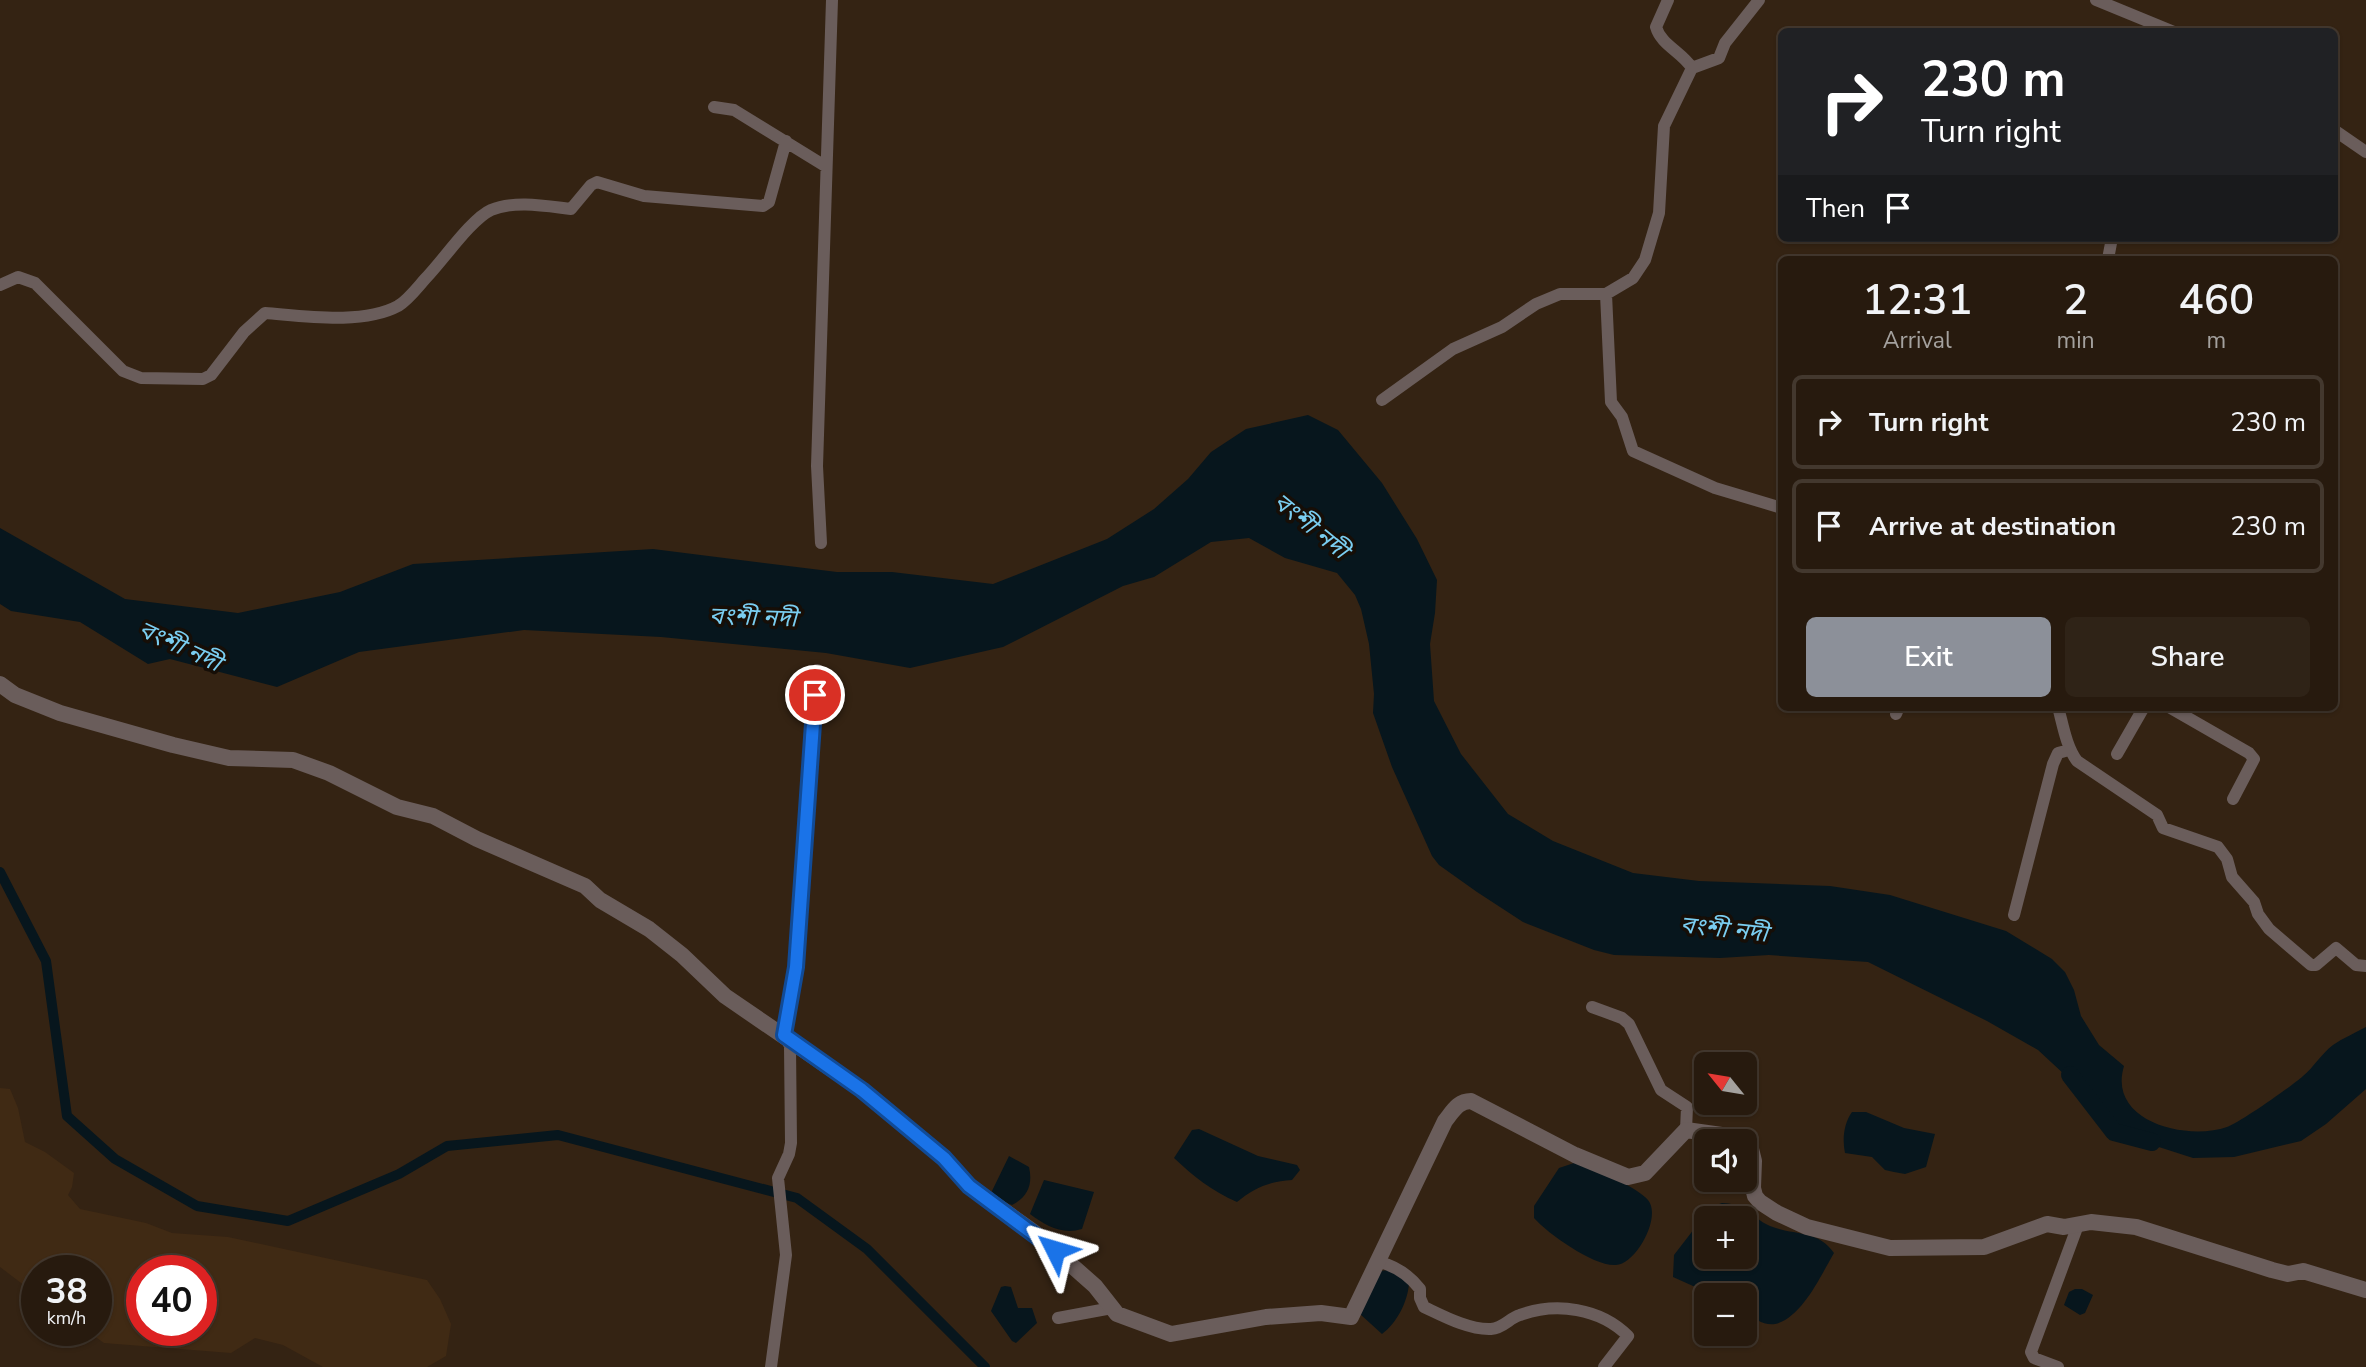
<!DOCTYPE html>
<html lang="en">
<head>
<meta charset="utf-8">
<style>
	body { margin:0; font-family:"Nunito Sans","Noto Sans Bengali",sans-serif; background:#2f2317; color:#f1f3f6; height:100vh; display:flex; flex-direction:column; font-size:26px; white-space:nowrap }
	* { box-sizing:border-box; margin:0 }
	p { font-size:23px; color:#a4a19e }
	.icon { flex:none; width:38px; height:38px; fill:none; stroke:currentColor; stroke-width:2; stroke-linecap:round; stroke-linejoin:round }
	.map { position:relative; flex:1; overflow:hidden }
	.side { position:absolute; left:1778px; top:256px; width:560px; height:455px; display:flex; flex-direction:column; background:#271a0e; border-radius:10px; box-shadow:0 2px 5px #0004,0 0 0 2px #43382e }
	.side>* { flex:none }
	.banner { position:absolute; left:1778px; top:28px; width:560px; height:214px; border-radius:10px; box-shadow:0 2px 5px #0004,0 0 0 2px #43382e; background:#202124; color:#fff; overflow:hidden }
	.needle { width:46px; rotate:300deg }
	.buttons { position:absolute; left:1694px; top:1052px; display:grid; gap:14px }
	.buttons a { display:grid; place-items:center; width:63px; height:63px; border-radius:10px; background:#271a0e; box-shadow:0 2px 5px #0004,0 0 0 2px #43382e; font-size:35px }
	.speed { position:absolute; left:21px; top:1255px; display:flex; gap:14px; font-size:35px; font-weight:700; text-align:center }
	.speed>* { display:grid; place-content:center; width:91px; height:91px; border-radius:50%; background:#271a0e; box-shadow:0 2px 5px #0004,0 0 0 2px #43382e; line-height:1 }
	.speed small { font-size:18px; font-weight:400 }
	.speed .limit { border:10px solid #d22; background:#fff; color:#111 }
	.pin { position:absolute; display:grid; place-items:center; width:60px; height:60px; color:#fff; margin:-30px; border:4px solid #fff; border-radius:50%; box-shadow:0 2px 7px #0007 }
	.me { position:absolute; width:77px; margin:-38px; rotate:310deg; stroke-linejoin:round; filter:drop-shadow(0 0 5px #0008) }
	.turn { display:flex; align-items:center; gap:24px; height:147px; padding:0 28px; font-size:32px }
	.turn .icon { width:91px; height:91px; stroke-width:2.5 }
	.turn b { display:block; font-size:49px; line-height:60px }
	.then { display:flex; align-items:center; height:66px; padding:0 28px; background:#0003; gap:14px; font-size:26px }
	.eta { display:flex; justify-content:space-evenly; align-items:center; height:119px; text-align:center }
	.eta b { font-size:42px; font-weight:600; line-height:49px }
	.button { display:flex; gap:14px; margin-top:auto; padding:14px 28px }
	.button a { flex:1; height:80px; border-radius:10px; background:#8c9099; color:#fff; font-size:28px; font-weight:600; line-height:80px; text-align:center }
	.button a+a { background:#2f2317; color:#f1f3f6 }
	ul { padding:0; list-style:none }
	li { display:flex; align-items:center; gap:21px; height:94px; margin:0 14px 10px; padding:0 14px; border:4px solid #43382e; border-radius:10px }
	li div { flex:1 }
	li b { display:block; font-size:26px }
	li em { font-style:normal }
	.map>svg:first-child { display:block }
</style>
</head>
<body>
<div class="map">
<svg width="2366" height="1367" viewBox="0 0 2366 1367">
	<rect width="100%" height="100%" fill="#342313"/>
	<path fill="#402a14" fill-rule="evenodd" d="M0,1088L10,1089L18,1108L25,1142L45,1152L74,1173L72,1187L68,1195L80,1209L146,1223L172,1233L228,1237L427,1280L440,1299L451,1324L446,1356L427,1367H323L283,1345L255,1338L231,1353L104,1343L86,1330H96V1270H37V1295L0,1267ZM201,1270V1330H142V1270Z"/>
	<path fill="#07161d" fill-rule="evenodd" d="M1308,415L1338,430L1382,483L1417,539L1437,580L1435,613L1430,644L1434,701L1461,754L1508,814L1553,841L1633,873L1699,881L1830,886L1890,895L2006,931L2052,959L2065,972L2074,990L2081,1016L2099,1045L2124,1066C2107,1122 2187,1141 2227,1127C2239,1123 2292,1086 2303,1076C2314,1067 2321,1054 2333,1045C2343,1038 2355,1033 2366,1027V1089L2326,1124L2301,1141L2234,1157L2193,1158L2134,1139L2038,1050L1987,1021L1868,962L1769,955L1720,958L1614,955L1594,950L1523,922L1477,892L1439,865L1432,856L1392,767L1373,713L1374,694L1369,644L1361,609L1355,595L1337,573L1285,558L1249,538L1211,542L1154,577L1123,586L1003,647L910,668L826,653L661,637L524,630L359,652L277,687L170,659L148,664L80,622L11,611L0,604V528L125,599L238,613L340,592L413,564L653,549L837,572H892L993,584L1107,539L1154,509L1188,479L1211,452L1246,429Z
		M1852,1112H1866L1904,1128L1935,1134L1926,1167L1905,1174L1894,1172L1885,1170L1872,1157L1845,1153C1842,1139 1844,1123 1852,1112Z
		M1199,1129L1258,1156L1297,1165L1300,1170L1292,1180C1270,1181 1254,1188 1237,1202C1212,1191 1193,1176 1174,1158L1192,1130Z
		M1009,1156L1029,1167C1033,1184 1028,1197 1012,1205L995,1198L992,1191Z
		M1577,1162C1595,1170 1636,1186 1648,1200C1662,1217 1636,1264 1616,1265C1595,1267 1548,1234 1534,1218V1206L1559,1168Z
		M1044,1180L1094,1192L1082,1229C1062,1235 1046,1226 1030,1214Z
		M1722,1203C1757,1205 1747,1216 1770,1226C1794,1236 1817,1229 1834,1253C1821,1275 1802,1318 1775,1324C1764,1326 1754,1318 1745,1313V1295H1713L1673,1277L1674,1255L1711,1207ZM1706,1218H1745V1256H1706Z
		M1389,1270L1409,1283C1408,1301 1397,1323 1382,1334L1360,1314L1380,1271Z
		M1005,1286L1011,1287L1018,1308H1032L1037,1323L1016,1343L1012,1341L991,1311L1001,1287Z
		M2075,1289H2082L2093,1295L2085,1313L2080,1315L2064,1305L2069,1292Z"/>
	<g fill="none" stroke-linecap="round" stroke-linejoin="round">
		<path stroke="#07161d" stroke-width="10" d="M0,872L46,961L67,1116L115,1159L197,1206L288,1221L399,1174L447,1146L558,1135L797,1198L867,1249L985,1367"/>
		<path stroke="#07161d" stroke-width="18" d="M2070,1075L2114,1132L2152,1142"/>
		<path stroke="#6a5d5b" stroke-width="12" d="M2096,0L2174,32
			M1692,68L1719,58L1725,43L1759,0
			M714,107L734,110L825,166
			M2334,130L2366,152
			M2108,259L2112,238
			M0,285L18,277L35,283L123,371L141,378L203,379L211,375L244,332L265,313C304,316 363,325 398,306C408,300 417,288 425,279C442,262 471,219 491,210C515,200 546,206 571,209L591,185L597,182L644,196L763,206L769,202L786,141
			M1606,294L1611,402L1622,417L1633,451L1715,488L1782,508
			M1382,400L1453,349L1502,327L1536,304L1560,294H1606L1633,278L1645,260L1659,213L1664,126L1692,68C1682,52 1661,45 1656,27L1668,0
			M821,543L817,466L832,0
			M2058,707C2063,725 2066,746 2077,761L2157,815L2163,828L2218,847L2227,859L2232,877L2254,902L2258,914L2269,929L2311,965H2316L2336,948L2356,965L2366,966
			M2169,707L2249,753L2254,759L2233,799
			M1896,714L1899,707
			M2117,754L2144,707
			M2014,915L2053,764L2058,753L2069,750
			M1592,1007L1622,1018L1629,1024L1661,1090L1687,1107L1686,1130
			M1379,1262C1396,1266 1409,1275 1420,1289V1298L1424,1307C1443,1316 1469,1330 1491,1329C1504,1328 1509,1318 1520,1315C1556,1302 1600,1308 1628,1336L1604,1367
			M1058,1318L1112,1308
			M771,1367L786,1255L778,1178L789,1154L791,1143L790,1046L784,1035L796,967L817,670
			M2058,1367L2034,1358L2031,1352L2078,1225"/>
		<path stroke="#6a5d5b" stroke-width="16" d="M0,684L15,695L60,713L173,745L229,758L293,760L329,773L397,807L433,816L477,839L585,886L600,900L649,929L682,955L725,996L862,1090L944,1158L969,1186L1035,1233L1095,1286L1117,1314L1171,1334L1266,1317L1321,1313L1351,1317L1445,1121C1453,1111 1458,1101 1471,1101L1575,1155L1628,1177L1645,1173L1686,1130L1743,1138L1750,1145L1754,1161L1753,1188L1755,1196L1760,1202L1777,1213L1807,1227L1890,1248L1984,1247L2047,1224L2064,1227L2091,1222L2136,1227L2272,1270L2288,1274L2303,1271L2366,1290"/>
	</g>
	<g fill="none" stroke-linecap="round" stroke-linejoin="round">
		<defs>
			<path id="route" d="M815,695L796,967L784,1035L862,1090L944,1158L969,1186L1055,1250"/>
		</defs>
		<use href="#route" stroke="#114b97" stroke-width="18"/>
		<use href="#route" stroke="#1a73e8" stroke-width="12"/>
	</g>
	<g text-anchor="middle" stroke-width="7" stroke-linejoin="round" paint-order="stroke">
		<g font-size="24" font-style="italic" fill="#7acdf0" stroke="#160e07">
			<text transform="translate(1311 526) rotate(39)" y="8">বংশী নদী</text>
			<text transform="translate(753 617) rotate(2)" y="8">বংশী নদী</text>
			<text transform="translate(180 646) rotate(25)" y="8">বংশী নদী</text>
			<text transform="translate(1724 929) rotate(6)" y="8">বংশী নদী</text>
		</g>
	</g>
</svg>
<div class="buttons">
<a><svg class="needle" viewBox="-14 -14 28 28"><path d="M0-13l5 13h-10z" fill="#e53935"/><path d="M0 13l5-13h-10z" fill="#a4a19e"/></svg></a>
<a><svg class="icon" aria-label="sound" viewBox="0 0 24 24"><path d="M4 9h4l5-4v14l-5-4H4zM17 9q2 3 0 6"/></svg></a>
<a>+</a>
<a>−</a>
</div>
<div class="speed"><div>38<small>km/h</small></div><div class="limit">40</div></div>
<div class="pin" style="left:815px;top:695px;background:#d93025"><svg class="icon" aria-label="arrive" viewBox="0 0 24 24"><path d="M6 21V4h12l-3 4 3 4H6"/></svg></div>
<svg class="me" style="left:1055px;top:1250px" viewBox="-20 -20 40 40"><path d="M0-17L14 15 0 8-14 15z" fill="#1a73e8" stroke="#fff" stroke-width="4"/></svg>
<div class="banner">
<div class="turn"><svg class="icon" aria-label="right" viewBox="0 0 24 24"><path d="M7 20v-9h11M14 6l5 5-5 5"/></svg><div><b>230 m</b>Turn right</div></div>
<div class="then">Then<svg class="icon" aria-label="arrive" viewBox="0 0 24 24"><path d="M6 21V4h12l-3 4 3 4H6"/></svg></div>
</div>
<section class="side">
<div class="eta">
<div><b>12:31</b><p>Arrival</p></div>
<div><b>2</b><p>min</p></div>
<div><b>460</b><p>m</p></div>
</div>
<ul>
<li><svg class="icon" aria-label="right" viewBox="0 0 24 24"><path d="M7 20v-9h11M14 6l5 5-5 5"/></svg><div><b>Turn right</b></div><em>230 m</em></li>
<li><svg class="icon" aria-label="arrive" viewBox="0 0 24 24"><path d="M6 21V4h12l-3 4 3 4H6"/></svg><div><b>Arrive at destination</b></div><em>230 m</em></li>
</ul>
<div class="button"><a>Exit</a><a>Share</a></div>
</section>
</div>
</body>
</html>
